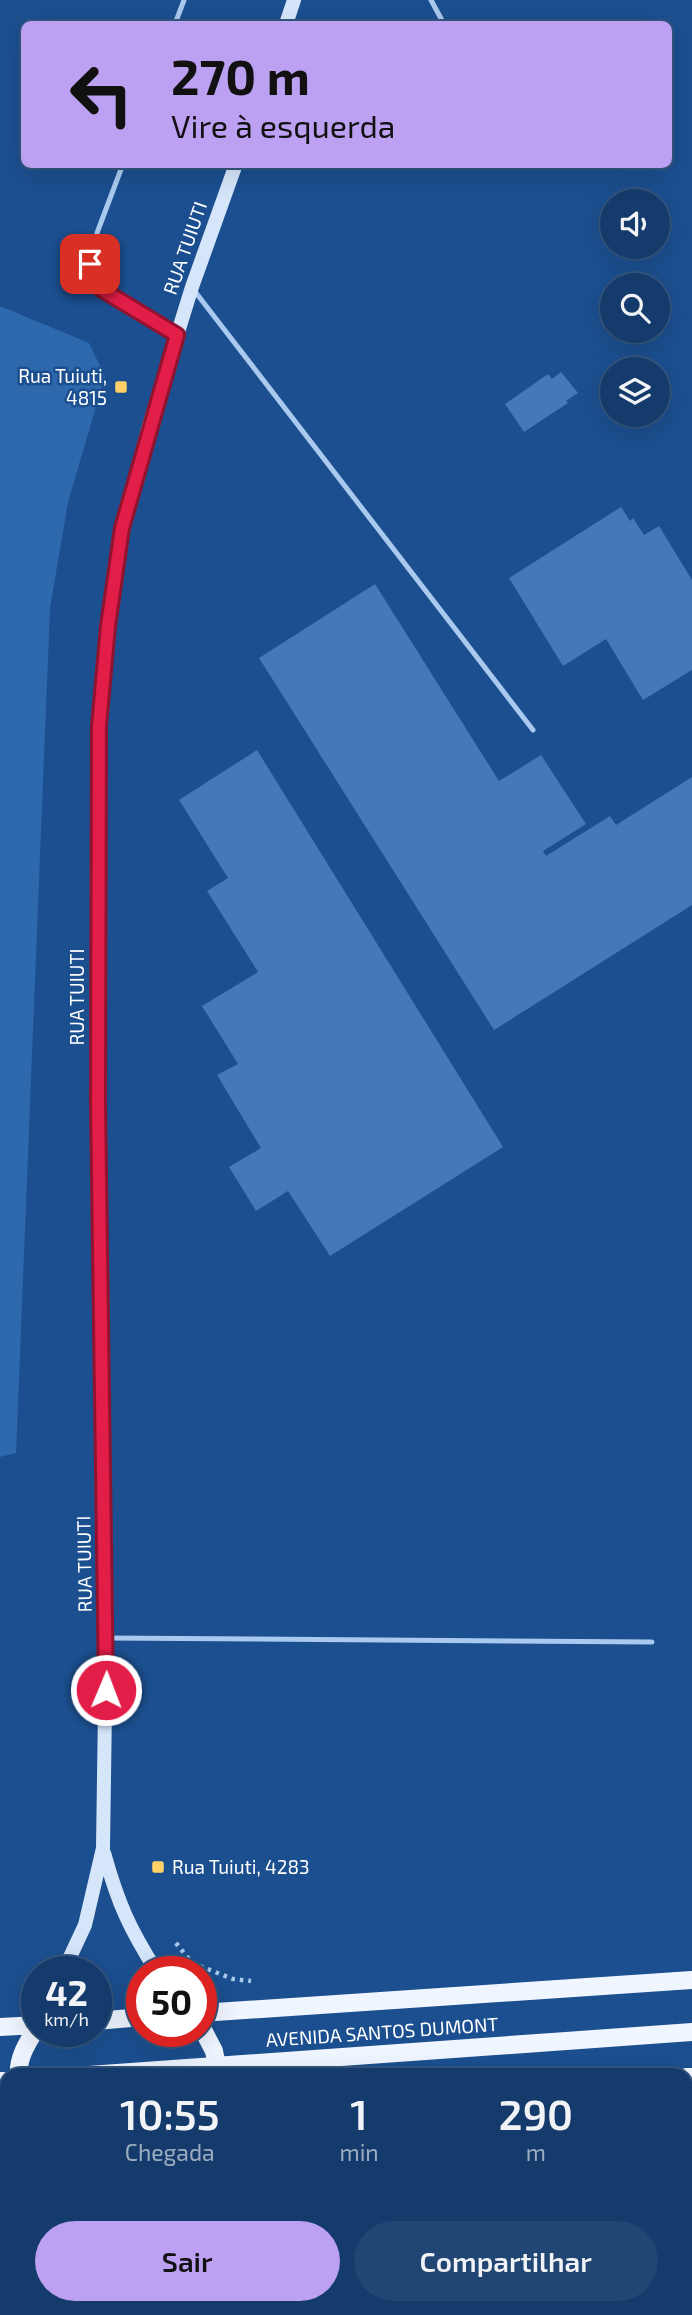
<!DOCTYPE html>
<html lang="pt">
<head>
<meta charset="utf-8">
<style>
	body { margin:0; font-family:"Exo 2",sans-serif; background:#214673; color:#f1f3f6; height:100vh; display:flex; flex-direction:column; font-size:26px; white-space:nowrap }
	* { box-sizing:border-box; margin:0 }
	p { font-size:23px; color:#9dadc1 }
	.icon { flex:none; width:38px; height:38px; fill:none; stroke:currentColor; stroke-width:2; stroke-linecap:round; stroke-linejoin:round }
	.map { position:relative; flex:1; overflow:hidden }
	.panel { position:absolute; left:0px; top:2068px; width:693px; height:247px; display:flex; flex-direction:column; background:#143b6b; border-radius:21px 21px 0 0; box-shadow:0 7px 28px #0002,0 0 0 2px #33557e }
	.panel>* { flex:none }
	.top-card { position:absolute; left:21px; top:21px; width:651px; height:147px; border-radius:10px; box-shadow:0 7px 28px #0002,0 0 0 2px #33557e; background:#bca0f2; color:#111; overflow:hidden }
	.controls { position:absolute; left:600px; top:189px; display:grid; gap:14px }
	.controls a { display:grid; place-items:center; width:70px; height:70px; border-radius:50%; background:#143b6b; box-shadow:0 7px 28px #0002,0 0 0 2px #33557e; font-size:35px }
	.speed { position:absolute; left:21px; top:1956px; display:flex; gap:14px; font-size:35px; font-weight:700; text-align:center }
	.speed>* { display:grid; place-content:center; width:91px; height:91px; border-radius:50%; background:#143b6b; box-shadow:0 7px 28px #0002,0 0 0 2px #33557e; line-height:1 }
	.speed small { font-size:18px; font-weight:400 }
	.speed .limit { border:10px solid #d22; background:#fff; color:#111 }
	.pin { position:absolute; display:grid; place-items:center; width:60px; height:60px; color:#fff; margin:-30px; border-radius:14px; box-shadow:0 4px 10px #0006 }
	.me { position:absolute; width:77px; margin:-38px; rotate:1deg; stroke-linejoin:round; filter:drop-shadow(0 0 5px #0008) }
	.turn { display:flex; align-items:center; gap:24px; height:147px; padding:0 35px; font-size:32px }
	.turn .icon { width:91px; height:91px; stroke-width:2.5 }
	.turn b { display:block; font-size:49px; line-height:60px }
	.eta { display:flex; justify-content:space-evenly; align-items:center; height:119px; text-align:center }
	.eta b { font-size:42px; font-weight:600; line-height:49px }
	.cta { display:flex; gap:14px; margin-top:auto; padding:14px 35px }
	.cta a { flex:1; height:80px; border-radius:42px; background:#bca0f2; color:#111; font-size:28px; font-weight:600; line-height:80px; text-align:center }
	.cta a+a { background:#214673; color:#f1f3f6 }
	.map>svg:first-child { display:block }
</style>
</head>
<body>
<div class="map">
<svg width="692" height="2315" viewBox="0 0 692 2315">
	<rect width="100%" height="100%" fill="#1b4f8f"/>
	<path fill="#2e69ad" d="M0,306L89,343L105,376L68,502L50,608L16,1453L0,1457Z"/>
	<path fill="#4478b7" d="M561,372L578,393L566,401L568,403L524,432L505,404L548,374L552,379Z
		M621,507L630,521L633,518L644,535L659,526L692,580V670L643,700L606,639L563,666L509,578Z
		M375,584L499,781L541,755L586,824L543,851L546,856L610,816L616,825L692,777V905L494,1030L259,658Z
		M257,750L503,1147L330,1256L288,1191L256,1211L229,1167L261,1148L217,1075L238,1064L202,1006L258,972L207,891L228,878L179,800Z
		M0,2236H7V2308H31V2315H0Z
		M407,2308H517L521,2315H412Z
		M537,2308H567L556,2315H542Z"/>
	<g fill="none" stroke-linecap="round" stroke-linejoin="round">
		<path stroke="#a9c9ee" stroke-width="4.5" stroke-dasharray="3.5 5" stroke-linecap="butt" d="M176,1943L192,1963L233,1979L251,1981"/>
		<path stroke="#a9c9ee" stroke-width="5" d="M431,0L444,24
			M175,24L184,0
			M123,164L97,233L91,264L101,289L177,335
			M193,289L533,730
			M106,1638L652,1642
			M0,2269L4,2315"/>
		<path stroke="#a9c9ee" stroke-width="7" d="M686,2170L692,2179
			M324,2308L329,2315"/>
		<path stroke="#d6e6fa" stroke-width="14" d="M286,24L294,0
			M104,1853C118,1903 129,1928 157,1972
			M63,1972L85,1925L103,1848L106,1638L98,1102L99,726L108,626L122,528L149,426L192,287L236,164"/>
		<path stroke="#f0f6ff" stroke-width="18" d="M201,2013L692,1980
			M96,2021L142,2017
			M201,2026L214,2051L219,2076
			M0,2027L37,2025
			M19,2076C17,2058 28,2042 37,2027
			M75,2076L692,2032
			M686,2077H692
			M0,2081H7
			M686,2123H692
			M0,2127L7,2126
			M0,2170H7
			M99,2315L102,2308"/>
	</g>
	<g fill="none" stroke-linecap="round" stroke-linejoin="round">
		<defs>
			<path id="route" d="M90,264L101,289L177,335L122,528L108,626L99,726L98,1102L106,1690"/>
		</defs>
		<use href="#route" stroke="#92132f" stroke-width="18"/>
		<use href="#route" stroke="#e11d48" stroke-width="12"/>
	</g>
	<g fill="#ffd166" stroke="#1b4f8f" stroke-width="2.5">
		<rect x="114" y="380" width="14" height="14" rx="3.5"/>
		<rect x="151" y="1860" width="14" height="14" rx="3.5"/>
	</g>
	<g text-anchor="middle" stroke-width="5" stroke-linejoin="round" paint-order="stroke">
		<g font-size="19" fill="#fff" stroke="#1b4f8f">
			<text transform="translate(185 248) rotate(-71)" y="7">RUA TUIUTI</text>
			<text transform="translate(77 997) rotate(-90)" y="7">RUA TUIUTI</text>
			<text transform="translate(84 1564) rotate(-91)" y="7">RUA TUIUTI</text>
			<text transform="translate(382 2032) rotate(-4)" y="7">AVENIDA SANTOS DUMONT</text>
		</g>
		<g font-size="19" fill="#fff" stroke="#1b4f8f" text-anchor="end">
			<text x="107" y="383">Rua Tuiuti,<tspan x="107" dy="22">4815</tspan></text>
			<text x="172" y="1874" text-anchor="start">Rua Tuiuti, 4283</text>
		</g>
	</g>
</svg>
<div class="controls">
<a><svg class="icon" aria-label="sound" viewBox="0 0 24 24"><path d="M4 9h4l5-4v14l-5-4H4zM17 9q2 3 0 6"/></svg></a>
<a><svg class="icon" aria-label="search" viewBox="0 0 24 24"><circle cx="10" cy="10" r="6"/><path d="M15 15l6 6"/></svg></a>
<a><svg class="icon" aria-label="layers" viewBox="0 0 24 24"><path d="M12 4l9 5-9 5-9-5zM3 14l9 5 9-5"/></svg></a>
</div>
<div class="speed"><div>42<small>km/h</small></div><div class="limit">50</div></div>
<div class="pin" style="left:90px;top:264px;background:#d93025"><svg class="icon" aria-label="arrive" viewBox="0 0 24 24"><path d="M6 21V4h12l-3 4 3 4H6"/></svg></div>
<svg class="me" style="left:106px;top:1690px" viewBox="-20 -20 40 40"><circle r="17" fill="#e11d48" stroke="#fff" stroke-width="3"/><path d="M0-11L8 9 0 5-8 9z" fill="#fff"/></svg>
<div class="top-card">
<div class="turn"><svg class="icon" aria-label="left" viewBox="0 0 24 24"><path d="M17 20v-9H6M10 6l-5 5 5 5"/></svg><div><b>270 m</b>Vire à esquerda</div></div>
</div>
<section class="panel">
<div class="eta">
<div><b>10:55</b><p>Chegada</p></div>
<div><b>1</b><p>min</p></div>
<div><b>290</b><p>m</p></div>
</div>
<div class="cta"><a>Sair</a><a>Compartilhar</a></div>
</section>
</div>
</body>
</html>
